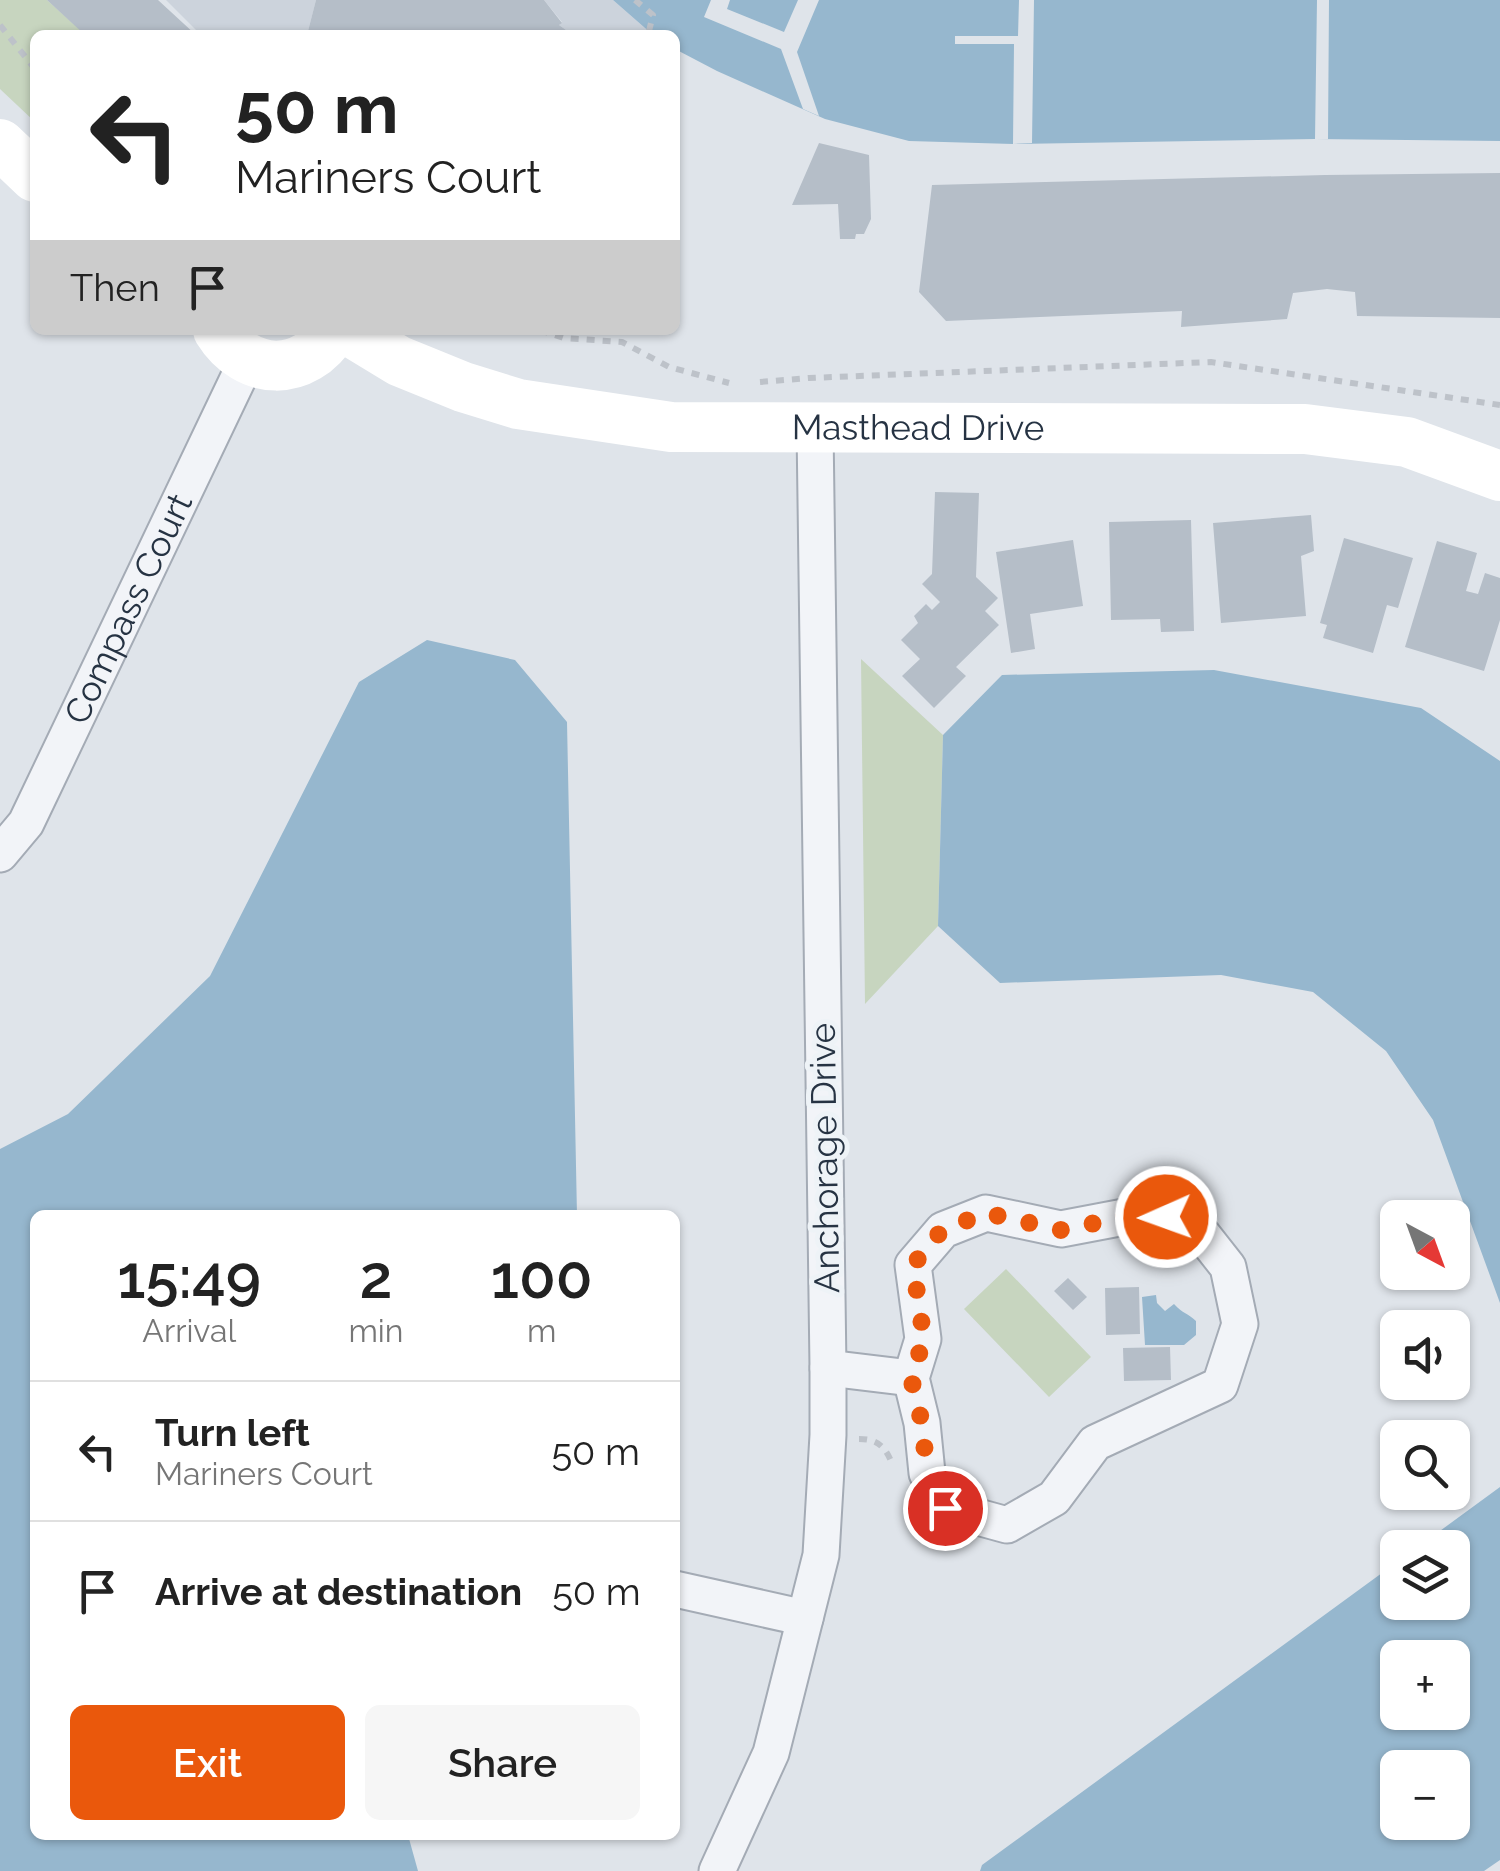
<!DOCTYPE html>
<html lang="en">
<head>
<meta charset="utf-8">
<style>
	body { margin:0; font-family:Raleway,sans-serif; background:#f6f6f6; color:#222; height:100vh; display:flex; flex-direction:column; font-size:38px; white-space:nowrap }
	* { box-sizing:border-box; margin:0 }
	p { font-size:32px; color:#767676 }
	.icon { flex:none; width:55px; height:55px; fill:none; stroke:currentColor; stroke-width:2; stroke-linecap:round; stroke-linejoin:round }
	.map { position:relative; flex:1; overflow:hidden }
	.details { position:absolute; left:30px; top:1210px; width:650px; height:630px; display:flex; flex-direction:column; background:#fff; border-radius:15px; box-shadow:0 2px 8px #0004 }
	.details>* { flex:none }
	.guide { position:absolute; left:30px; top:30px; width:650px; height:305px; border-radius:15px; box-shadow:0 2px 8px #0004; background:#fff; color:#222; overflow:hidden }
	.needle { width:65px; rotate:139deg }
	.controls { position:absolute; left:1380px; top:1200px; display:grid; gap:20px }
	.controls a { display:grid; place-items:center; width:90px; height:90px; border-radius:15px; background:#fff; box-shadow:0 2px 8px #0004; font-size:50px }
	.pin { position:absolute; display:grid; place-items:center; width:85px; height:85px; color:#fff; margin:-42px; border:5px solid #fff; border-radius:50%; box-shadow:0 2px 10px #0007 }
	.me { position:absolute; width:110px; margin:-55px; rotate:268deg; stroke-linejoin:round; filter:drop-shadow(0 0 8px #0008) }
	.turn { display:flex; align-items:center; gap:35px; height:210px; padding:0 40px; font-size:45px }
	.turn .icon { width:130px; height:130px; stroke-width:2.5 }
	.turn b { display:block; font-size:70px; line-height:85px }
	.then { display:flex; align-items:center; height:95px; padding:0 40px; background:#0003; gap:20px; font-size:38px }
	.eta { display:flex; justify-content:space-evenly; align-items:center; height:170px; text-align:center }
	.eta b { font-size:60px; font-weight:600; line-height:70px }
	.cta { display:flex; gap:20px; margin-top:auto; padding:20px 40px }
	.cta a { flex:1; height:115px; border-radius:15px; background:#ea580c; color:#fff; font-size:40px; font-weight:600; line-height:115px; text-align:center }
	.cta a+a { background:#f6f6f6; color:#222 }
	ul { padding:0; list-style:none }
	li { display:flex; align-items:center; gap:30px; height:140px; padding:0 40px; border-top:2px solid #e0e0e0 }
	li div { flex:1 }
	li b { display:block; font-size:38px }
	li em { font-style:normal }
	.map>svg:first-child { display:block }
</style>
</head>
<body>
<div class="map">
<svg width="1500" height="1871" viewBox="0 0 1500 1871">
	<rect width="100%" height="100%" fill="#dfe4ea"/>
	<path fill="#ccd3dc" d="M166,0H316L307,35H201Z
		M544,0H613L653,35H573L559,25L562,22Z"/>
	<path fill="#c7d5bf" d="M0,0H47L86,35H35V122L0,89Z
		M861,659L943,735L938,926L865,1004Z
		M1006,1269L1091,1357L1049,1397L964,1309Z"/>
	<path fill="#96b7ce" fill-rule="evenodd" d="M613,0H1500V141L1315,139L1013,144L909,141L825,119L717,71L675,49V35H653Z
		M427,640L515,660L567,722L577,1215H35V1835H408L418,1871H0V1149L68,1114L210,976L359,682Z
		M1214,670L1421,708L1500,761V1303L1433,1120L1386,1051L1313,992L1221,975L1000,983L938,926L943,735L1002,675Z
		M1156,1295L1157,1303L1165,1311L1174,1304C1183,1314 1188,1313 1196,1321V1335L1184,1345H1145L1142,1297Z
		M1500,1487V1860L1484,1871H980L982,1865L1397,1562L1398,1602H1452V1548L1418,1547ZM1398,1658H1452V1712H1398ZM1398,1768H1452V1822H1398Z"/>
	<path fill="#dfe4ea" d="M711,0H730L727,9L784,32L798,0H819L797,52L819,116L803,109L781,49L704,17Z
		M1019,0H1034L1032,143L1013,144L1014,44H955V36H1018Z
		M1317,0H1329L1328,139H1315Z"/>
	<path fill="#b5bec8" d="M47,0H158L196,35H85Z
		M316,0H544L562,23L559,25L573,35H307Z
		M819,143L869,155L871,219L864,234H856L855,239H840L838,204L792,205Z
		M1500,173V318L1357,316L1355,292L1327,289L1293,293L1287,319L1181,327L1182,311L946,321L919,292L932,185L1325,175Z
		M935,492L979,493L976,577L998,598L985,611L999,625L956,667L966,676L934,708L902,676L920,659L901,640L918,623L914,616L926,604L932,610L940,602L922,584L932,574Z
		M1311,515L1314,551L1301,556L1306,616L1221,623L1213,523Z
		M1191,520L1194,631L1161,632L1160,619L1111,620L1109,522Z
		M1344,538L1413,558L1398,608L1387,605L1373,653L1323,638L1327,625L1320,623Z
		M1073,540L1083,606L1030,614L1035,649L1011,653L996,552Z
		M1437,541L1477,553L1466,591L1478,594L1485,573L1500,578V620L1484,671L1405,647Z
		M1068,1278L1087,1297L1073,1310L1054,1291Z
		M1139,1287L1140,1334L1106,1335L1105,1288Z
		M1170,1347L1171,1380L1124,1381L1123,1348Z"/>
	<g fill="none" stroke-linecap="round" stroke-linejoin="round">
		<defs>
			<g id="street">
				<path id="s1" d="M0,854L26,823L247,360"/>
				<path d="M986,1213L1061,1229L1140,1214L1191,1220L1228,1267L1240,1324L1220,1385L1095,1443L1054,1498L1007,1525L945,1508L927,1473L922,1423L911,1378L923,1339L913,1265L943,1230Z"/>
				<path d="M828,1368L911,1378"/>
				<path d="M675,1589L805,1618"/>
				<path d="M717,1871L771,1753L821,1555L828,1435V1368L815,428"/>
			</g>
		</defs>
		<use href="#street" stroke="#a4abb5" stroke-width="39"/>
		<path stroke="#bdc2c9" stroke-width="6" stroke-dasharray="8 8" stroke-linecap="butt" d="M635,0L653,15L648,35
			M0,25L35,69
			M540,330L564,338L622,342L669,367L729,383
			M760,382L809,378L1211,362L1500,405
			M859,1439C876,1439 884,1445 891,1461"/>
		<use href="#street" stroke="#f2f4f8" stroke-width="35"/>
		<g stroke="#fff" stroke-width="50">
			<path d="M0,144L35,177"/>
			<path d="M218,330C247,377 305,378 334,330"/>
			<path id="s2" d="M348,330L399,361L463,387L518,404L671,427L1305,429L1407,442L1500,476"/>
		</g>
	</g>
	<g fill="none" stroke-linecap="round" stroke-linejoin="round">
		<path stroke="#ea580c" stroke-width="18" stroke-dasharray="0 32.4" d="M945,1508L927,1473L922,1423L911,1378L924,1339L913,1265L942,1230L986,1213L1061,1230L1140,1214L1166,1217"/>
	</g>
	<g text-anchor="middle" stroke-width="10" stroke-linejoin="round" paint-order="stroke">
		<g font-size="35" fill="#263343" stroke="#eef3f7">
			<text dy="12" stroke="none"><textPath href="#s2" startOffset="588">Masthead Drive</textPath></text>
			<text dy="12" stroke="none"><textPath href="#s1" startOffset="278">Compass Court</textPath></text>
			<text transform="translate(825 1158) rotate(-91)" y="12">Anchorage Drive</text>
		</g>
	</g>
</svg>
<div class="controls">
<a><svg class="needle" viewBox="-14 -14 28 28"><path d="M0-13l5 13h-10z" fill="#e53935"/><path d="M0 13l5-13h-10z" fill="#767676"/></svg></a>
<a><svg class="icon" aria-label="sound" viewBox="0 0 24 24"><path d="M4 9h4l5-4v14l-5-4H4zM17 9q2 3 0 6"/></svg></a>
<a><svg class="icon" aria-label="search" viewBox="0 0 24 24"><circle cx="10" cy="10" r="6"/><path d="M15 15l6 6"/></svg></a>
<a><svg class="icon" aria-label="layers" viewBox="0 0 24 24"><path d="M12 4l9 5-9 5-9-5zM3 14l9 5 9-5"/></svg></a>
<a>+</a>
<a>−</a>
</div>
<div class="pin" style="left:945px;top:1508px;background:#d93025"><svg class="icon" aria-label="arrive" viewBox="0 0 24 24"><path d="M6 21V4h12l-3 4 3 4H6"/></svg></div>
<svg class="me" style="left:1166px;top:1217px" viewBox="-20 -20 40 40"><circle r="17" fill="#ea580c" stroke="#fff" stroke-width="3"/><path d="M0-11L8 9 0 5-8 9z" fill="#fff"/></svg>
<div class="guide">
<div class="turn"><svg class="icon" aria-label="left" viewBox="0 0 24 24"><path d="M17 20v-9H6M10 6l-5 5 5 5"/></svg><div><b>50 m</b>Mariners Court</div></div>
<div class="then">Then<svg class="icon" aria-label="arrive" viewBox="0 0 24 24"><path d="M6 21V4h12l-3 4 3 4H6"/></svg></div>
</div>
<section class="details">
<div class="eta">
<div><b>15:49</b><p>Arrival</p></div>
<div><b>2</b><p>min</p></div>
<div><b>100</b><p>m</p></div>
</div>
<ul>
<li><svg class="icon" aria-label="left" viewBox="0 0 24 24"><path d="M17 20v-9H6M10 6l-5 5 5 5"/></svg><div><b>Turn left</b><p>Mariners Court</p></div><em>50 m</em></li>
<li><svg class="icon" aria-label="arrive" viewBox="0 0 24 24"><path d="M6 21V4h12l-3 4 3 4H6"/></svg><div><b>Arrive at destination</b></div><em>50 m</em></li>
</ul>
<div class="cta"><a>Exit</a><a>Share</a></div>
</section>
</div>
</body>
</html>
